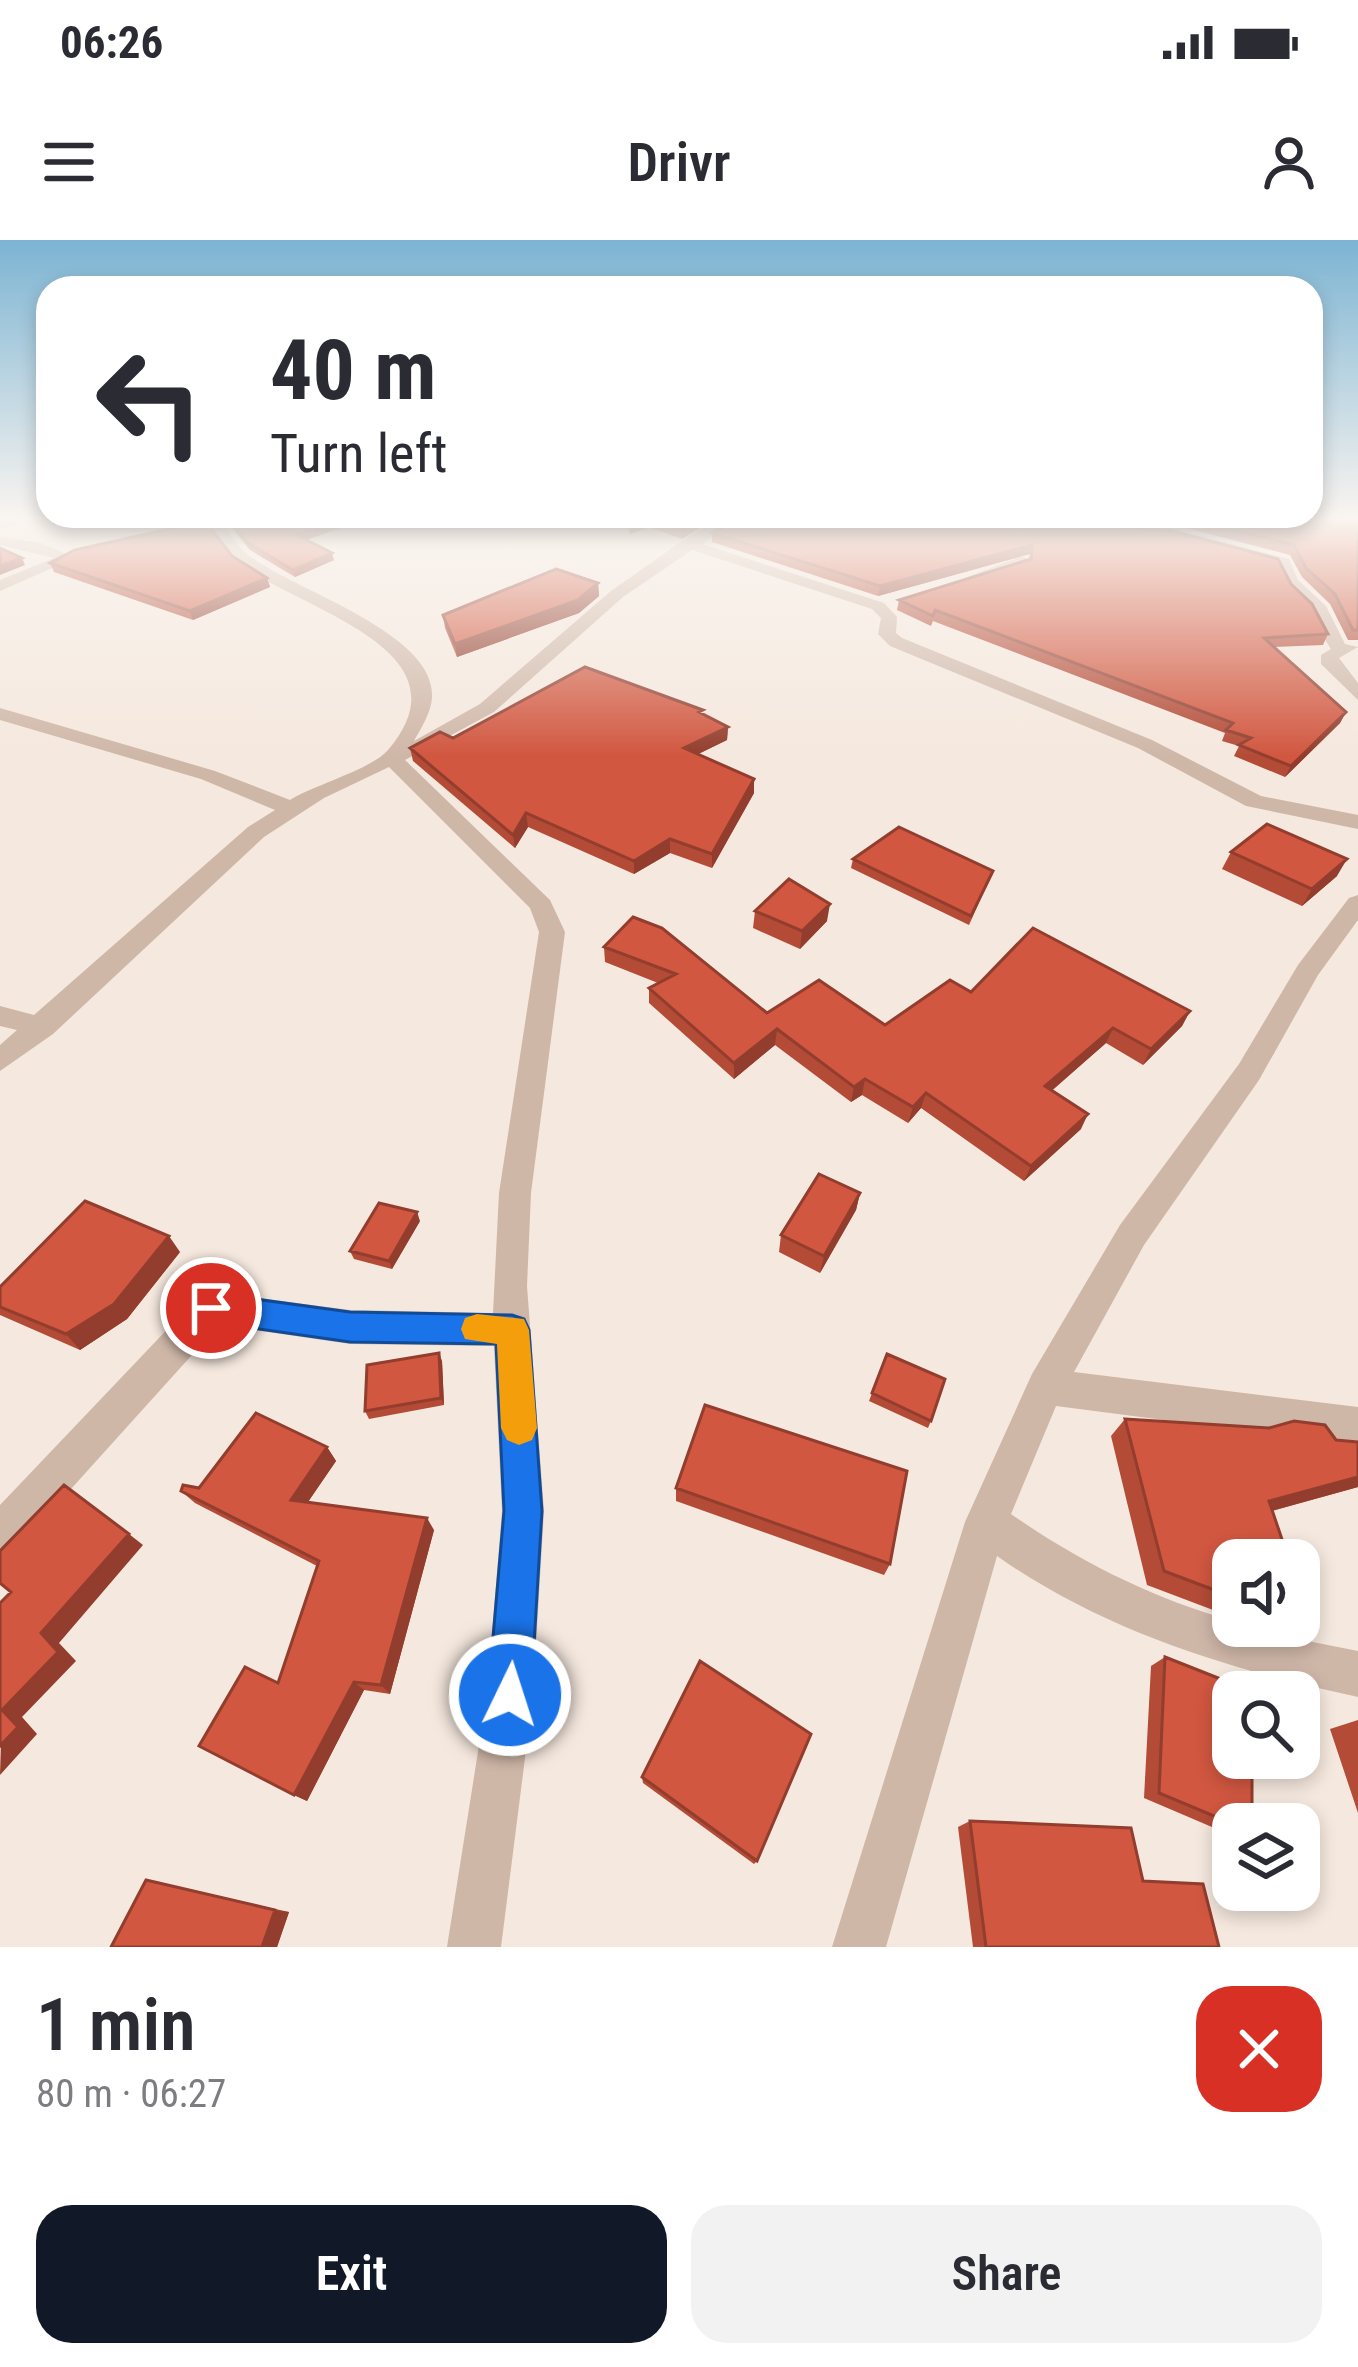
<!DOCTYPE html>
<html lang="en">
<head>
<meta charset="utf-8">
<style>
	body { margin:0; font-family:"Roboto Condensed",sans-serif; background:#f2f2f3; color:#2b2b33; height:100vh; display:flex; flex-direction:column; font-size:45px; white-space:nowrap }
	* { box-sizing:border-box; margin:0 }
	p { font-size:39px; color:#7c7c81 }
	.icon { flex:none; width:66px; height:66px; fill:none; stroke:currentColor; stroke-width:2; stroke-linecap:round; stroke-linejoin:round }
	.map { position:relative; height:1707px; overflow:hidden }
	.side { display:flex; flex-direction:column; background:#fff; flex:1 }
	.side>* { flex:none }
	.hud { position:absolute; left:36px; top:36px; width:1287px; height:252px; border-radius:36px; box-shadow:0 6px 18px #0003; background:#fff; color:#2b2b33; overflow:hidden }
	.buttons { position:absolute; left:1212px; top:1299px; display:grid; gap:24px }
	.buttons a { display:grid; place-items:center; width:108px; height:108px; border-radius:24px; background:#fff; box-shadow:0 6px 18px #0003; font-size:60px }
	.pin { position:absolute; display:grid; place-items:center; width:102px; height:102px; color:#fff; margin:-51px; border:6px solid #fff; border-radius:50%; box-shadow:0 3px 12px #0007 }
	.me { position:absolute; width:132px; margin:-66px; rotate:4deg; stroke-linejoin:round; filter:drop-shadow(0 0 9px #0008) }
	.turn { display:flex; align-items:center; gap:42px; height:252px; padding:0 36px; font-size:54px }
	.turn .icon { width:156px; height:156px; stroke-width:2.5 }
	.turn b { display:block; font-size:84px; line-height:102px }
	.round { display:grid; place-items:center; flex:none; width:126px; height:126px; border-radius:36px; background:#f2f2f3 }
	.headline { display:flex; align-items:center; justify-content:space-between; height:204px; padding:0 36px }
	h1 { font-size:72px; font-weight:600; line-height:90px }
	.action { display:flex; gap:24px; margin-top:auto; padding:24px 36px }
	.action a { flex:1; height:138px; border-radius:36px; background:#111827; color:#fff; font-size:48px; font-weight:600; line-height:138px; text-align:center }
	.action a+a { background:#f2f2f3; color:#2b2b33 }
	.status { display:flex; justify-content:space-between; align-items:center; height:84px; padding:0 60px; background:#fff; direction:ltr }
	.status svg { height:33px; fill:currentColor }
	header { display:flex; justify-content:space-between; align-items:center; height:156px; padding:0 36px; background:#fff; font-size:54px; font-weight:600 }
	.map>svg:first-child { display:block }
</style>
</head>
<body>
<div class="status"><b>06:26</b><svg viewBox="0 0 49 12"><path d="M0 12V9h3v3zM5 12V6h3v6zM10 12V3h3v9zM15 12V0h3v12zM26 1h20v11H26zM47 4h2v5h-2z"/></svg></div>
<header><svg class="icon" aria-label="menu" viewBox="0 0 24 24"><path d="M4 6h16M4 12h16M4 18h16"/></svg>Drivr<svg class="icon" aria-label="person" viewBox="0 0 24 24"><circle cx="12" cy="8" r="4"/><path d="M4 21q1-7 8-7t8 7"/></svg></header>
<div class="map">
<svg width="1358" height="1707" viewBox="0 0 1358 1707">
	<rect width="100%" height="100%" fill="#f5e8de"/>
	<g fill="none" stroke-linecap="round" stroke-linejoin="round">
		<path fill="#cfb7a8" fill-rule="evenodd" d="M29,277H70L0,288V280Z
			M206,277H220C227,290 235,304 247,314C289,349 437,392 432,458C431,473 421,488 414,501L480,464L611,351L682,301L723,277H739L702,304L884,363L897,377L896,393L902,398L1152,500L1261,556L1358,575V589L1246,566L1138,508L890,406L878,394L881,378L872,369L692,310L623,357L494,472L405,520L550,660L565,692L531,953L527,1046L544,1271L533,1455L501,1707H447L487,1455L502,1271L494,1106L350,1104L219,1085L15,1311L0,1317V1265L198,1057L211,1052L350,1070L493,1073L499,953L539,692L530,668L389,527L324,558L264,597L53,794L0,831V805L17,790L0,786V766L34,775L248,587L275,570L201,539L0,480V468L215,531L290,560C314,545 372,529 388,510C475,408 295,369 238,322C224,310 215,293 206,277Z
			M1086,277L1170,288L1289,319L1298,340L1326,366L1345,404L1358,407L1339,418L1358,443V460L1321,424V415L1331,409L1313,381L1312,372L1290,351L1277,325L1170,296L1094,289Z
			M0,297L42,303L75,318L0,351V340L54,318L0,305Z
			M1022,316L1030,321L1027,324L970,344L962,339Z
			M1358,655V680L1318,735L1259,840L1144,1005L1074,1132L1358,1167V1205L1056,1166L1011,1274C1080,1322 1152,1358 1233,1381V1386L1358,1411V1457C1231,1430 1105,1392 997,1316L886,1707H832L965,1282L1032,1134L1120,985L1239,824L1298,725L1349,658Z"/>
	</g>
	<path fill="#b44b37" d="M624,277H716L682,299L649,287L630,294Z
		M1111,277H1358V400H1348L1330,364L1302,337L1290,315L1171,284Z
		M227,278L346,286L306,300L334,320L295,337L250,310L230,285Z
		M1096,284L1291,344L1328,394L1323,405L1274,407L1346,472L1340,483L1285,537L1234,516L1239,506L1222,501L1225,493L933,381L931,386L897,370L899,360L1029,319L1030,314L878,356L712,302V293Z
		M232,316L267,338L270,347L193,380L54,332L50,323Z
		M598,343L599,356L579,373L457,417L445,388L443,375Z
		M703,474L728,487L727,500L698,514L754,539V553L712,628L670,613L634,634L528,587L515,608L413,521L410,508L453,498Z
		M1231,612L1337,636L1302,666L1222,629Z
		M853,619L993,631L969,685L851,628Z
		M755,671L827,681L800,709L753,688Z
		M633,677L767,773L885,785L971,752L1190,771L1182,786L1143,825L1106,803L1052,850L1081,889L1024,941L921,868L908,883L862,855L851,862L775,805L734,839L649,763V748L658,743L605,722L604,707Z
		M860,953L856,970L820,1033L779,1012L781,995Z
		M420,981L392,1029L354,1019L350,1011Z
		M180,1012L127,1079L80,1110L0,1075V1047Z
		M887,1114L931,1181L928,1188L869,1161Z
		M442,1121L444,1165L369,1179L365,1171Z
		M1125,1179L1358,1202V1247L1272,1271L1233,1320V1373H1221L1147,1345L1111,1196Z
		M327,1207L336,1221L308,1262L434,1290L390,1454L364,1450L307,1561L294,1555L278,1443L317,1326L195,1263L181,1251L199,1248Z
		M676,1248L890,1324L884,1335L676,1261Z
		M1165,1417L1233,1584V1596L1144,1558L1151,1426Z
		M1358,1480V1573L1330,1489Z
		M642,1537L757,1621L754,1624L643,1543Z
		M970,1581L1143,1641L1219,1707H973L958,1587Z
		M146,1640L289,1672L277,1707Z"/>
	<path fill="#923d2d" d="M702,277H716L682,299V290Z
		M649,278V287L630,294L629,285Z
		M344,280L346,286L299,302L297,295Z
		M1032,305L1030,314L878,356L880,346Z
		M332,313L334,320L295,337L293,330Z
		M22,318L25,325L0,335V326Z
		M267,338L270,347L193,380L190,371Z
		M598,343L599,356L579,373L457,417L455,404Z
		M1346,472L1340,483L1285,537L1291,526Z
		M728,487L727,500L684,521V508Z
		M754,539V553L712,628V614Z
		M526,573L528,587L515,608L513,595Z
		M670,599V613L634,634V621Z
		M1347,619L1337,636L1302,666L1312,649Z
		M830,664L827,681L800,709L802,691Z
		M1190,771L1182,786L1143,825L1151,809Z
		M1113,788L1106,803L1039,862L1045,846Z
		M777,789L775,805L734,839V823Z
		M865,839L862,855L851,862L854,847Z
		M926,853L921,868L908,883L913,867Z
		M1088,874L1081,889L1024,941L1031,926Z
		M860,953L856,970L820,1033L824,1016Z
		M417,972L420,981L392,1029L389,1021Z
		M169,996L180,1012L127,1079L80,1110L66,1094Z
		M439,1113L442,1121L444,1165L441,1158Z
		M327,1207L336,1221L301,1272L291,1260Z
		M1358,1237V1247L1249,1277L1269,1261Z
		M427,1278L434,1290L390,1454L381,1445Z
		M129,1294L143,1305L59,1403L76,1421L22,1477L37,1494L0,1535L2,1470L41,1393Z
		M354,1442L364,1450L307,1561L294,1555Z
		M275,1670L289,1672L277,1707H262Z"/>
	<path fill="#d15740" stroke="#923d2d" stroke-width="3" d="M235,277H343L344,280L297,295L332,313L293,330L248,303L227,278Z
		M626,277H702L682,290L649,278L629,285Z
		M735,277H1090L1096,284L1172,291L1278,319L1291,344L1312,364L1328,394L1264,398L1346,472L1291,526L1239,505L1251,498L1226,490L1233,483L935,370L933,376L899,360L1031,319L1032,305L880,346L712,293Z
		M1182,277H1358V390H1353L1335,354L1306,328L1294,305Z
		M205,281L232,316L267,338L190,371L50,323L75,310Z
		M0,308L22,318L0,326Z
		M556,329L598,343L578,360L455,404L443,375Z
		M585,427L703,470L699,472L728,487L684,508L754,539L712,614L670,599L634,621L526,573L513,595L410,508L440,492L453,498Z
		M1267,584L1347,619L1312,649L1231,612Z
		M899,587L993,631L971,676L853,619Z
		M789,639L830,664L802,691L755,671Z
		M633,677L662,688L767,773L819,740L885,785L950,740L971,752L1033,688L1190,771L1151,809L1113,788L1045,846L1088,874L1031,926L926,853L913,867L865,839L854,847L777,789L734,823L649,748L676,734L604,707Z
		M819,934L860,953L824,1016L781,995Z
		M85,961L169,996L114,1064L66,1094L0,1067V1047Z
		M379,963L417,972L389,1021L350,1011Z
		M439,1113L441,1158L365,1171L367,1125Z
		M887,1114L945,1139L931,1181L872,1153Z
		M705,1165L907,1231L890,1324L676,1248Z
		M256,1173L327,1207L291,1260L427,1278L381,1445L354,1442L294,1555L199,1506L245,1427L278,1443L319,1321L181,1251L183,1245L199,1248Z
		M1125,1179L1269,1188L1294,1181L1325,1185L1336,1200L1358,1202V1237L1269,1261L1289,1320H1233V1357L1164,1331Z
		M64,1245L129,1294L41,1393L58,1412L2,1470L18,1487L0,1506V1363L11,1352L0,1343V1311Z
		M1165,1417L1251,1451L1233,1452V1518H1252V1584H1233L1159,1553Z
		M700,1421L811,1494L757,1621L642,1537Z
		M970,1581L1131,1588L1143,1641L1203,1644L1219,1707H986Z
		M146,1640L275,1670L262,1707H111Z"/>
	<linearGradient id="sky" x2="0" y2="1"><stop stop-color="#7cb4d3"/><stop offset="0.54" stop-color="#faf5f0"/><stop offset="1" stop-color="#faf5f0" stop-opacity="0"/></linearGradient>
	<rect width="1358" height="516" fill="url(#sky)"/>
	<path fill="#1a73e8" stroke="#114b97" stroke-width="3" d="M211,1053L350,1072L512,1075L524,1079L529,1090L542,1271L531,1455L525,1470L510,1477L495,1470L488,1455L504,1271L496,1104L350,1102L211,1082L200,1078L195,1068L200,1057Z"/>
	<path fill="#f59e0b" d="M477,1074L524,1079L529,1090L537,1188L532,1200L519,1205L507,1200L501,1188L497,1104L465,1099L461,1089L465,1078Z"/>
</svg>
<div class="buttons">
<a><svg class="icon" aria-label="sound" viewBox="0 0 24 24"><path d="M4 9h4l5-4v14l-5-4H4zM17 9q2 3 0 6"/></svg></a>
<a><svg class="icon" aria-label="search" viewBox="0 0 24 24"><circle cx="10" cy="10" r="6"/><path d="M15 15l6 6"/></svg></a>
<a><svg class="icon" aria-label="layers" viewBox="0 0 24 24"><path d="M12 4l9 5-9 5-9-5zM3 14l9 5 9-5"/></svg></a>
</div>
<div class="pin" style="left:211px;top:1068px;background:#d93025"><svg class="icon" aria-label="arrive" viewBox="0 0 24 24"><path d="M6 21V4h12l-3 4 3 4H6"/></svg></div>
<svg class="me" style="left:510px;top:1455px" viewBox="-20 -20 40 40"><circle r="17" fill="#1a73e8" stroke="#fff" stroke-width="3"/><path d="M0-11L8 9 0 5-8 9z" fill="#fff"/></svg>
<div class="hud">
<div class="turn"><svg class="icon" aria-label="left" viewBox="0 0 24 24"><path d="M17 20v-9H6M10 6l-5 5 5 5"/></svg><div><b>40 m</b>Turn left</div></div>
</div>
</div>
<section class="side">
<div class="headline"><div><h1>1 min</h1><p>80 m · 06:27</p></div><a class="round" style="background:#d93025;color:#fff"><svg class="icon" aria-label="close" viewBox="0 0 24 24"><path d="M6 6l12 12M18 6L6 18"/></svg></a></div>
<div class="action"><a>Exit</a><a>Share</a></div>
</section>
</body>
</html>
